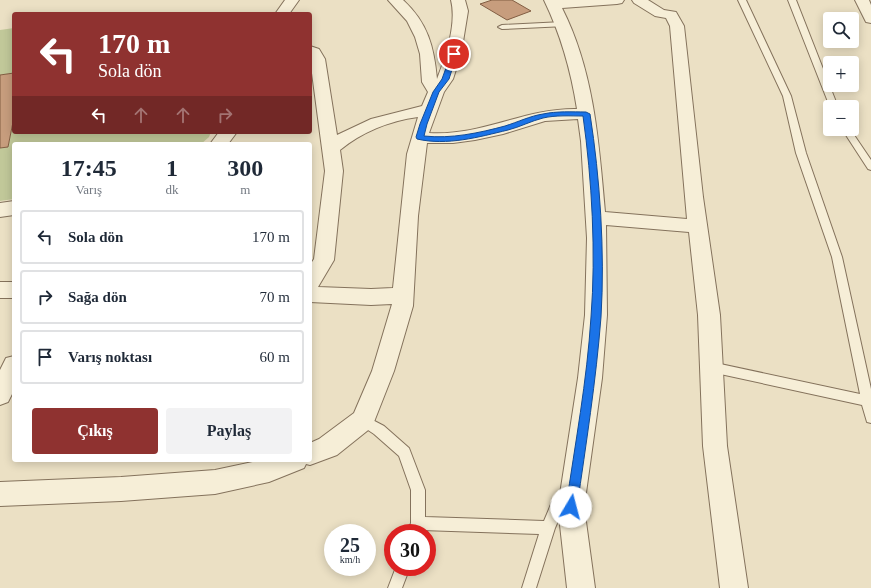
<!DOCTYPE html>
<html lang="tr">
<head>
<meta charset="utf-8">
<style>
	body { margin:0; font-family:Georgia,serif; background:#f2f2f3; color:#1f2937; height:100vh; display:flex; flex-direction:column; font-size:15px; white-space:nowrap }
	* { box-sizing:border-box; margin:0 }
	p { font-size:13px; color:#747a83 }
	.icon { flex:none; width:22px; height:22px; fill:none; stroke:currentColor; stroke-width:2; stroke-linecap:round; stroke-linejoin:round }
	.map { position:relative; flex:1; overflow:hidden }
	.side { position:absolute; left:12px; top:142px; width:300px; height:320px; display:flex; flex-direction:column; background:#fff; border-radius:4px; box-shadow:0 2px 10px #0003 }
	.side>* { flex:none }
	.top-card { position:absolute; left:12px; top:12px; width:300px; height:122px; border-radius:4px; box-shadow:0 2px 10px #0003; background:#8f3230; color:#fff; overflow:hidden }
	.tools { position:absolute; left:823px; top:12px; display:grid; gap:8px }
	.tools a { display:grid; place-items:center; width:36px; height:36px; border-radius:4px; background:#fff; box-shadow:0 2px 10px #0003; font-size:20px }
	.speed { position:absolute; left:324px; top:524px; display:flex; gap:8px; font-size:20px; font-weight:700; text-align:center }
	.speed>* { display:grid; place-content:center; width:52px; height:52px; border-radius:50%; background:#fff; box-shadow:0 2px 10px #0003; line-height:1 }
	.speed small { font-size:10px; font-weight:400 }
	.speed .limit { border:6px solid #d22; background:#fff; color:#111 }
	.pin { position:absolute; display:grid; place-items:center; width:34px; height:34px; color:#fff; margin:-17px; border:2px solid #fff; border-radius:50%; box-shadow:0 1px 4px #0007 }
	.me { position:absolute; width:44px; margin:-22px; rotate:8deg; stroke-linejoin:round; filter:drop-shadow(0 0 3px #0008) }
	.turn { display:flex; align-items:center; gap:14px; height:84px; padding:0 20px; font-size:18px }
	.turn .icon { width:52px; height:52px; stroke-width:2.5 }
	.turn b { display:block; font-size:28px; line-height:34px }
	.lanes { display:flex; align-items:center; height:38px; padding:0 20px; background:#0003; justify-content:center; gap:20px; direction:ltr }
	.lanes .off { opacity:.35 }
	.eta { display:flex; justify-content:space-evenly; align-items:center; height:68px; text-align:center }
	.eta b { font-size:24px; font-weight:600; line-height:28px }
	.primary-button { display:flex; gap:8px; margin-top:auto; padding:8px 20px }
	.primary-button a { flex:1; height:46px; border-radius:4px; background:#8f3230; color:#fff; font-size:16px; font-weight:600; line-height:46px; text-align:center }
	.primary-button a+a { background:#f2f2f3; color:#1f2937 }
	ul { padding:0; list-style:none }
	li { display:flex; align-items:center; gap:12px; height:54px; margin:0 8px 6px; padding:0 12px; border:2px solid #e0e1e3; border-radius:4px }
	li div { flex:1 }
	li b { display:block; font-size:15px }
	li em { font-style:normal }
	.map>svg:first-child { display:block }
</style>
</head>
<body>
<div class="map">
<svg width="871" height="588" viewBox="0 0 871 588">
	<rect width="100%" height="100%" fill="#ebe0c4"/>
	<path fill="#c1c899" d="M14,28V73L0,75V30Z
		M14,117V132H211L209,137L201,144H14V199L0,201V148L8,147Z"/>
	<path fill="#c79d7d" stroke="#825e43" d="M492,0H512L531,11L507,20L480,4Z
		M14,73V117L8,147L0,148V75Z"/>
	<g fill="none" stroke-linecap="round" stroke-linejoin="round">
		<defs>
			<path id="service" d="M738,0H746L791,96L806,153L842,257L871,389V423L867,422L862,405L711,372L707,370L705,367L707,364L711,362L860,394L832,257L796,153L783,96Z
				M788,0H796L838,107H830Z
				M563,22H566V26L502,29L498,27L502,25Z
				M842,129H850L871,160V170L868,169Z
				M363,415L384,426L409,448L425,490V517L544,521L552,502C560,499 568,499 576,502L578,507L576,512L571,514H561L555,528L536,588H522L539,534L422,530L421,533H407L411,523V490L399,456L374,434L359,424L357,420L359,416Z
				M396,567H410L402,588H388Z"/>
			<path id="minor" d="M388,0H403C428,23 434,47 437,79C446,56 457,24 451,0H465L468,11L461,54L453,79L444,92L429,133C484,136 524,108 577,109C571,71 561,35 544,0H624L622,3L617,4L562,8C594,71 599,143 605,212L687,219L670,26L666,18L655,16L634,3L632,0H648L664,10L676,12L684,26L703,197L720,315L727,446L748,588H720L703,446L698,315L689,232L606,225L607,315L602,378L584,507L595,588H567L558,507L578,378L585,315L587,238L581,141L578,119L545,121L503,134L475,140L453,143H427L418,216L413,306L394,371L372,427L337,455L310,465L306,464L304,468L269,482L215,494L121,501L0,506V482L121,477L215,470L262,460H310V443L319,439L354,413L372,371L392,304L371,305L310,302V265L314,259L325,171L310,58V46L319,49L325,59L337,135L371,119L422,106L428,92L422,82L420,54L415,37L407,21ZM418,117L407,154L393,288L371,289L318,287L334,260L343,171L340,150C362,132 389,121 418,117Z
				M855,0H869L871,5V23L866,22Z
				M0,282H14V298H0Z
				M14,356V390L8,402L0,405V370L6,358Z"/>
			<path id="tertiary" d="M285,0H299L289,14H275Z
				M219,132H237L228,144H210Z
				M14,201V215L0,217V203Z"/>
		</defs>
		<use href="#service" stroke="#84725c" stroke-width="2"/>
		<use href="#minor" stroke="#84725c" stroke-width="2"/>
		<use href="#tertiary" stroke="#84725c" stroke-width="2"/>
		<use href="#service" fill="#f6eed7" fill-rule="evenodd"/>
		<use href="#minor" fill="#f6eed7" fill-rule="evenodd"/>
		<use href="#tertiary" fill="#f6eed7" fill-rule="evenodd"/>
	</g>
	<path fill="#1a73e8" stroke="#114b97" d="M454,52L457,54L449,79L439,92L427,124L424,136C451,139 479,133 505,126C518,122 530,116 543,114C557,111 572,112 586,112L590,114C600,178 605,252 601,317C596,381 586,444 577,507L575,511L571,512L567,511L566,507C575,444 587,381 591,317C596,253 592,180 583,116C570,116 556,115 543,118C531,121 520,127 508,130C479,137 447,146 417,139L416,137L420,124L433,92L442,79L451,54Z"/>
</svg>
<div class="tools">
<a><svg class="icon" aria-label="search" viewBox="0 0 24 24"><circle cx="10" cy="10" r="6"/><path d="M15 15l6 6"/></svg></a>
<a>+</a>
<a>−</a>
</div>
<div class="speed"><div>25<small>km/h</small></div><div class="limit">30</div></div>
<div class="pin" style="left:454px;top:54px;background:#d93025"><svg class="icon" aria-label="arrive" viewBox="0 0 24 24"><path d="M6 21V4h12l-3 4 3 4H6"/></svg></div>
<svg class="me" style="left:571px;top:507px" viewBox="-20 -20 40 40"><circle r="19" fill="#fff"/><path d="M0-13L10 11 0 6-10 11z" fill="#1a73e8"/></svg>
<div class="top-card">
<div class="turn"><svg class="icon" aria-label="left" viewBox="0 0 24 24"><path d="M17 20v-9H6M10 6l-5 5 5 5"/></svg><div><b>170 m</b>Sola dön</div></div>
<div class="lanes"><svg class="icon" aria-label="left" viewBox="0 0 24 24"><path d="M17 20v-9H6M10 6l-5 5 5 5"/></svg><svg class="icon off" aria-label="ahead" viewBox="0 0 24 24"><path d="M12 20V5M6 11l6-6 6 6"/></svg><svg class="icon off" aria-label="ahead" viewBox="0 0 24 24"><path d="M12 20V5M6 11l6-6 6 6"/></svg><svg class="icon off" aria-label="right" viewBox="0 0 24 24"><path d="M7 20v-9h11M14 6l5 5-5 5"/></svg></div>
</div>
<section class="side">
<div class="eta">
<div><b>17:45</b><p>Varış</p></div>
<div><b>1</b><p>dk</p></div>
<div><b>300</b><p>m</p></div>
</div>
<ul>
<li><svg class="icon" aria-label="left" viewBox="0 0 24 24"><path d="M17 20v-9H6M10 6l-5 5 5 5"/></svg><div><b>Sola dön</b></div><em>170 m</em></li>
<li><svg class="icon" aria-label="right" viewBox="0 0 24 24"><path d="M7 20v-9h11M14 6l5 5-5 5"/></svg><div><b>Sağa dön</b></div><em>70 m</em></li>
<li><svg class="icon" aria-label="arrive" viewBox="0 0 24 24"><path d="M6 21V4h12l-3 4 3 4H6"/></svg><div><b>Varış noktası</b></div><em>60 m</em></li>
</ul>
<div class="primary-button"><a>Çıkış</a><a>Paylaş</a></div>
</section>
</div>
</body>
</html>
